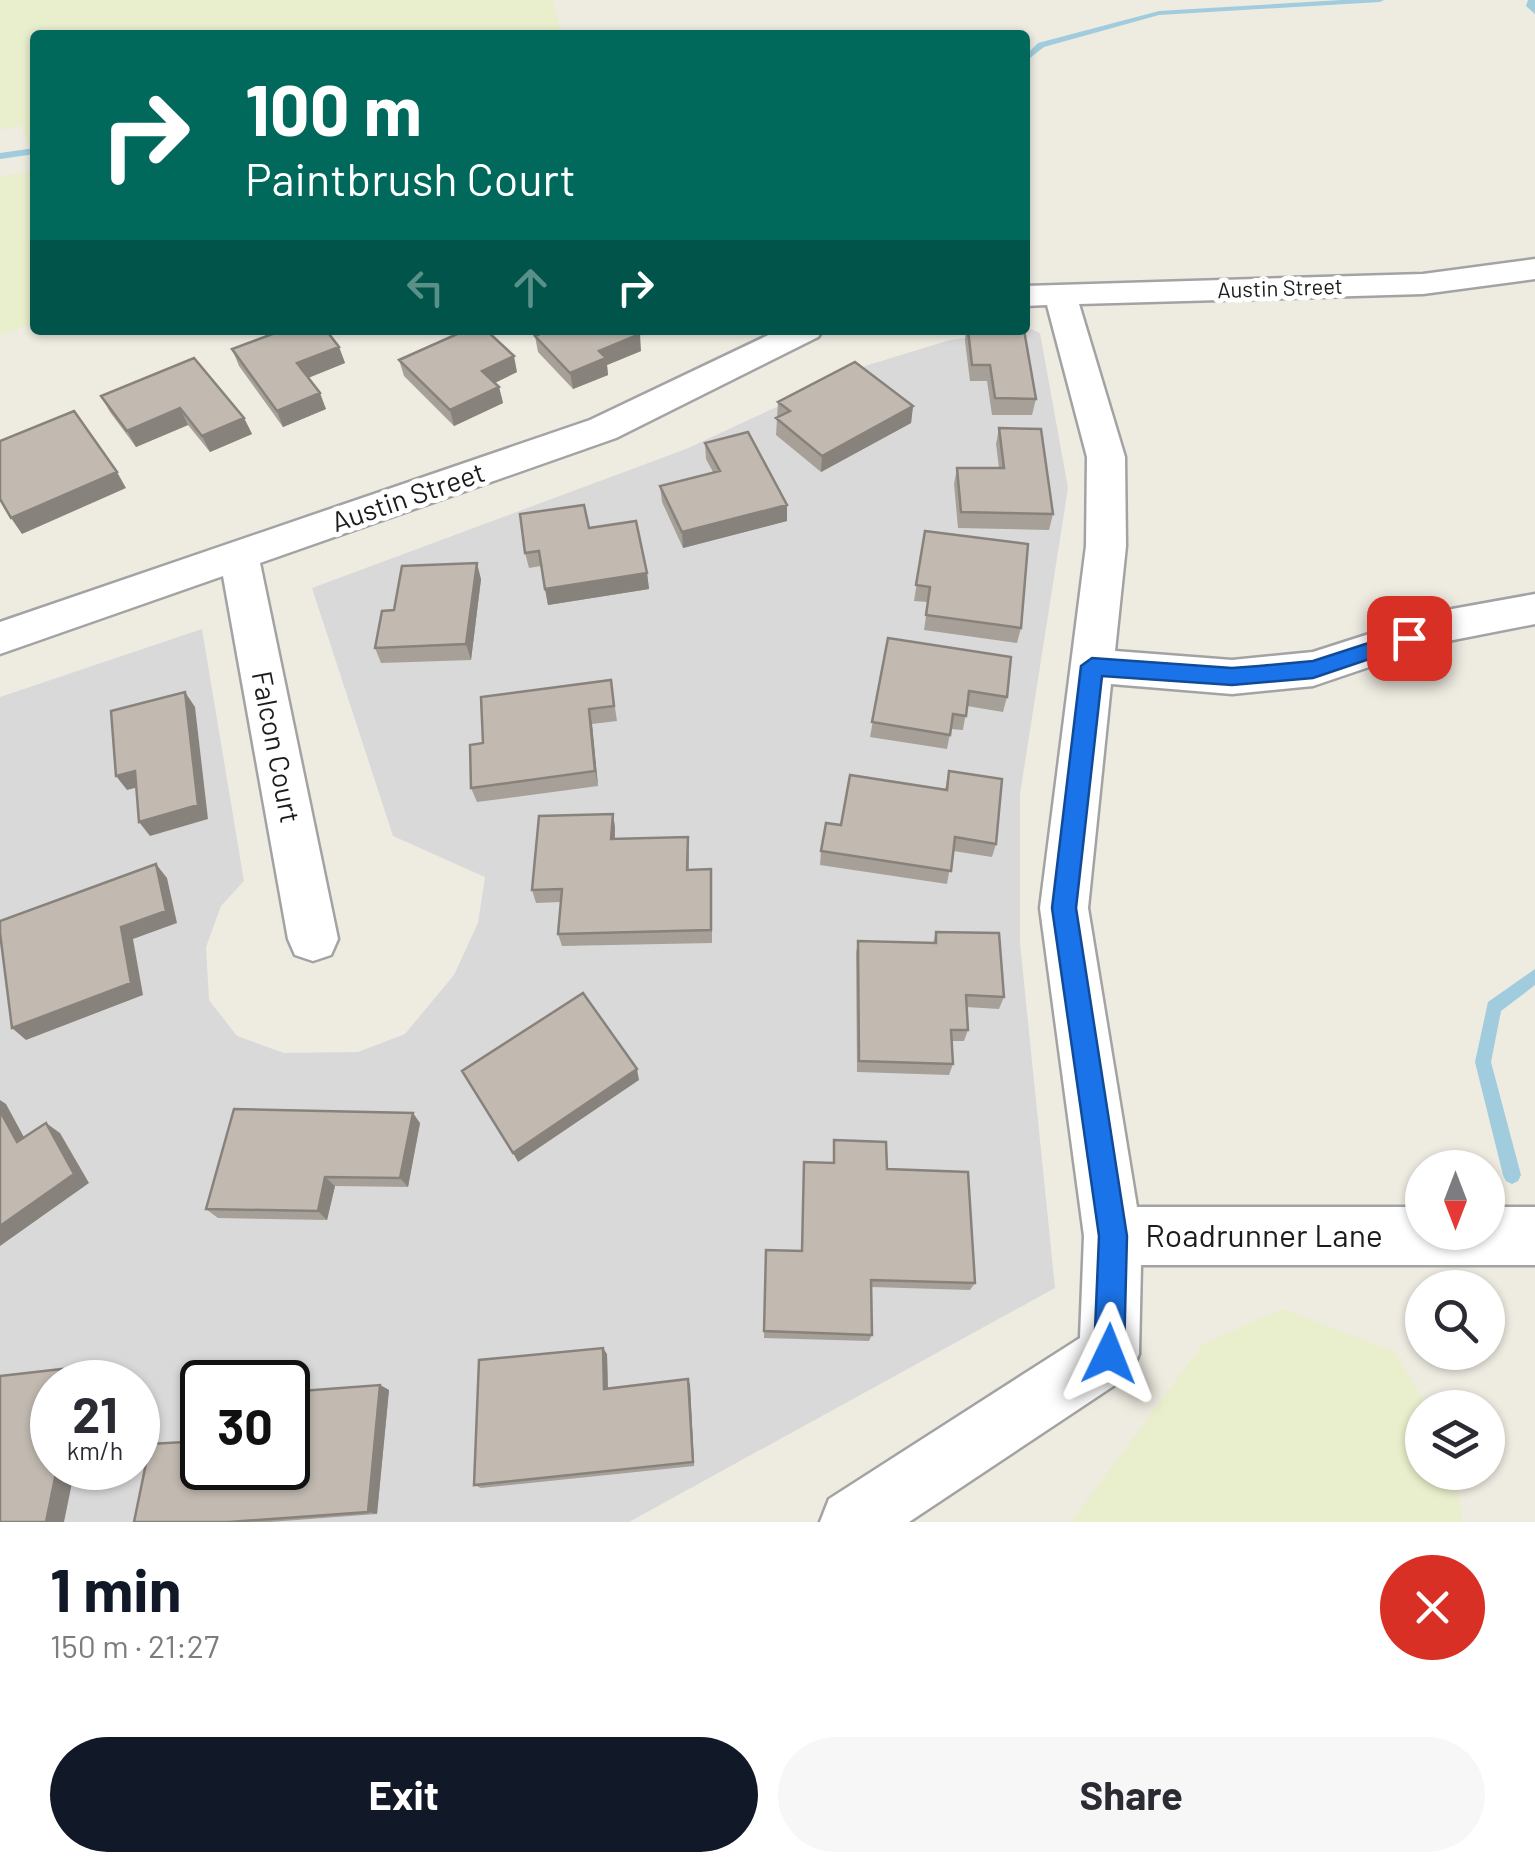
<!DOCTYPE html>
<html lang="en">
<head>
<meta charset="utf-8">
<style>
	body { margin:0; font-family:Barlow,sans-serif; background:#f7f7f7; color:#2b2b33; height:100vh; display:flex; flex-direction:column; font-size:38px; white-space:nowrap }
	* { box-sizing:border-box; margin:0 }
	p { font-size:32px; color:#7c7c81 }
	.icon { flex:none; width:55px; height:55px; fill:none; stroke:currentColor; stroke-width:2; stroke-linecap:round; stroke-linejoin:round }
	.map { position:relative; height:1522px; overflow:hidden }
	.sheet { display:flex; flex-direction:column; background:#fff; flex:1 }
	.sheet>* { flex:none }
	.guide { position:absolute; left:30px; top:30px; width:1000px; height:305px; border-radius:10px; box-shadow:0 2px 8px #0004; background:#00695c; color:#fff; overflow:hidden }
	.needle { width:65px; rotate:180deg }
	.buttons { position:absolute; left:1405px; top:1150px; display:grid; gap:20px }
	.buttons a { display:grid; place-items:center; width:100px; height:100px; border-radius:50%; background:#fff; box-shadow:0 2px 8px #0004; font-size:50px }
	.speed { position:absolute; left:30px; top:1360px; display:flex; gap:20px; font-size:50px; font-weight:700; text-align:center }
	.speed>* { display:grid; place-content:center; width:130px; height:130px; border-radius:50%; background:#fff; box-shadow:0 2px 8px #0004; line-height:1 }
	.speed small { font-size:25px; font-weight:400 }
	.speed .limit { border:5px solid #111; border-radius:15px; background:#fff; color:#111 }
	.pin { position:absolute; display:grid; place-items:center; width:85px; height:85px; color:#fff; margin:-42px; border-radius:20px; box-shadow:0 5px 15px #0006 }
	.me { position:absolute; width:110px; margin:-55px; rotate:2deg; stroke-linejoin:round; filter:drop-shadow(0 0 8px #0008) }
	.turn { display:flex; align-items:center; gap:35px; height:210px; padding:0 50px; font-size:45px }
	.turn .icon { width:130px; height:130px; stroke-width:2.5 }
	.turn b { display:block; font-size:70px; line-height:85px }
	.lanes { display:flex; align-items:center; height:95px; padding:0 50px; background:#0003; justify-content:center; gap:50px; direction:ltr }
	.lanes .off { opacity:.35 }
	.round { display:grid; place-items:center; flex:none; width:105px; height:105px; border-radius:52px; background:#f7f7f7 }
	.summary { display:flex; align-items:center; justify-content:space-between; height:170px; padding:0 50px }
	h1 { font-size:60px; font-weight:700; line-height:75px; color:#111827 }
	.button { display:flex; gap:20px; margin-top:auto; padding:20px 50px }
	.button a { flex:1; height:115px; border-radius:60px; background:#111827; color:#fff; font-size:40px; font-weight:700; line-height:115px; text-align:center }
	.button a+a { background:#f7f7f7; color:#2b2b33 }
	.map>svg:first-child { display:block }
</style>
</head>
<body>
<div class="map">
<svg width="1535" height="1522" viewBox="0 0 1535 1522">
	<rect width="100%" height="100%" fill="#eeebe1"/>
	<path fill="#dad9d9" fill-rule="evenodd" d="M1031,329L1040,333L1068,488L1020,794V943L1055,1288L629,1522H0V697L202,629L244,881L221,906L206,947L209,1000L237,1036L284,1053L358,1052L405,1034L454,975L478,923L485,877L393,836L312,588L686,449L865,366L950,340ZM52,1382H138V1468H52ZM202,1382H288V1468H202Z"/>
	<path fill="#e9eecc" d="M0,0H553L561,31L539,35H35L32,152L21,125L0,130Z
		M35,170V323L0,335V177Z
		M1283,1309L1395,1352L1427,1407L1422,1408V1472L1456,1473L1462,1522H1071L1203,1344Z"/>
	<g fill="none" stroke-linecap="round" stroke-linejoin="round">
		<path fill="#a0ccde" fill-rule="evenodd" d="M1341,0H1384L1380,2L1159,15L1044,47L1025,62V56L1038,43L1159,11Z
			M1528,0H1535V14L1526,6Z
			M35,148V154L0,159V153Z
			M1535,969V985L1501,1011L1491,1062L1521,1175L1518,1181L1512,1184L1506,1181L1503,1175L1475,1062L1488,1002Z"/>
		<defs>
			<path id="minor" d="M1535,259V279L1423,294L1079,304L1125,457L1126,546L1115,651L1232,660L1313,652L1441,611L1535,594V624L1443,642L1313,686L1232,694L1111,684L1088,908L1137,1207H1422V1232H1488V1207H1535V1265H1141L1139,1354L1130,1375L909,1522H820L829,1499L1080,1338L1084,1236L1040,908L1086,546L1087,457L1047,305L1025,306V286L1423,274Z
				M779,330H823L818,337L616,438L260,563L338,939L331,955L313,961L295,955L288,939L223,576L0,654V622L590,420Z"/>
		</defs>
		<use href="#minor" stroke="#a3a3a3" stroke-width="5"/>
		<use href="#minor" fill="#fff" fill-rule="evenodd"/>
	</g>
	<path fill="#a7a098" d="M966,330H1024L1036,399L1032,415H992L987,381H970L965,341Z
		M535,336L641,351L607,365L608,375L573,389L538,352Z
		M339,347L345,363L308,378L326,409L283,427L239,366L232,349Z
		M399,360L517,372L495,383L499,387L503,403L454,426L404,376Z
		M101,396L244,418L252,434L210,452L188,425L136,447L110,412Z
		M778,402L913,406L911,423L821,472L776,435Z
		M999,428L1053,514L1049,530L958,528L954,484L957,468H999L996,444Z
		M705,443L787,521L683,548L662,502L660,486L713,472L706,459Z
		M589,528L647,573L649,589L548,605L541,566L529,568L525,553Z
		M925,531L1021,628L1017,643L924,630L928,602L914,601Z
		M481,579L471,660L381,663L375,648L394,610Z
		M888,638L1007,697L1003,712L967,706L963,730L951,729L947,749L870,737Z
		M611,680L617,721L592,724L598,786L477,802L471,788L483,743Z
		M949,771L996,844L992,857L953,851L947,884L820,865L821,851L841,825L945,790Z
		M613,814L615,828V839L689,850V870L712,882V943L562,946L558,934L561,902L536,903L532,890Z
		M936,932L1004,997L999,1009L966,1007L968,1030L964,1041H951L953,1064L949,1075L857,1072L856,953L858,941L933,943Z
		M420,1123L408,1187L335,1186L327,1220L218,1218L206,1209Z
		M834,1140L887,1169L975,1283L970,1290L871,1287L872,1335L869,1341L764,1338L766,1250L802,1251L833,1163Z
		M607,1354L608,1389L690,1385L694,1466L481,1488L474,1485Z
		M380,1385L389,1390L377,1514L270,1522H134L202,1468Z"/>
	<path fill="#88827c" d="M640,334L641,351L607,365L608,375L573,389L570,373L599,351Z
		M339,347L345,363L303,380L297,363Z
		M514,356L517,372L486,387L482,371Z
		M499,387L503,403L454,426L450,410Z
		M320,393L326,409L283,427L277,411Z
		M913,406L911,423L821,472L822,456Z
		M180,408L188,425L136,447L127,431Z
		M244,418L252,434L210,452L202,436Z
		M117,472L126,488L22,534L11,518Z
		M787,505V521L683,548L682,532Z
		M477,563L481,579L471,660L466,644Z
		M647,573L649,589L548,605L545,589Z
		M185,692L195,707L208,819L150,836L139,822Z
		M589,709L592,724L598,786L595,771Z
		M135,771L146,785L127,790L116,776Z
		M613,814L615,828L614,852L611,839Z
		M156,864L167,878L177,923L133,939L143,995L26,1040L12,1028L121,927Z
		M637,1069L639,1080L518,1162L513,1153Z
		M0,1100L6,1104L32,1152L17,1142L0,1111Z
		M413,1113L420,1123L408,1187L400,1178Z
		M46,1123L60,1133L89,1183L0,1246V1226Z
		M325,1177L335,1186L327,1220L318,1211Z
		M603,1348L607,1354L608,1394L604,1389Z
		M62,1369L78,1374L76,1382H59Z
		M688,1379L690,1385L694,1466L693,1462Z
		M380,1385L389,1390L377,1514L368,1512Z
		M52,1414V1445L46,1443Z
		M57,1468H75L64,1522H46Z"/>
	<path fill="#c2bab1" stroke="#88827c" stroke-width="2.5" d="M283,330H326L339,347L297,363L320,393L277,411L232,349Z
		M466,330H486L514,356L482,371L499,387L450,410L399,360Z
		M549,330H635L640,334L599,351L606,358L570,373L535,336Z
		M968,330H1024L1036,399L995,398L990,365H972Z
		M194,358L244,418L202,436L180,408L127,431L101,396Z
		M855,362L913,406L822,456L776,418L790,411L778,402Z
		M74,411L117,472L11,518L0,499V441Z
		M999,428L1041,429L1053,514L961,512L957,468H1004Z
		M748,432L787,505L682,532L660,486L720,471L705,443Z
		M584,505L589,528L636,521L647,573L545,589L539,551L525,553L520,514Z
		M925,531L1028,544L1021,628L926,615L930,587L916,585Z
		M477,563L466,644L375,648L382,611L394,610L402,566Z
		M888,638L1011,657L1007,697L969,691L966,716L953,714L950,735L872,722Z
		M611,680L614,706L589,709L595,771L471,788L470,745L483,743L481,697Z
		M185,692L198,805L139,822L135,771L116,776L111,711Z
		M949,771L1002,779L996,844L955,837L951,871L821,851L826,823L841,825L850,775L947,790Z
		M613,814L611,839L688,837L687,870L711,869V930L558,934L562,889L532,890L539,816Z
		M156,864L166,911L121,927L131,983L12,1028L0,933V921Z
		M936,932L999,933L1004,997L966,995L968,1030H951L953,1064L859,1061L858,941L936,943Z
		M583,993L637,1069L513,1153L462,1071Z
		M234,1109L413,1113L400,1178L325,1177L318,1211L206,1209Z
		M0,1111L17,1142L46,1123L74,1174L0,1226Z
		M834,1140L886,1142L887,1169L968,1172L975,1283L871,1280L872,1335L764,1331L766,1250L802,1251L804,1162L834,1163Z
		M603,1348L604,1389L688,1379L693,1462L474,1485L479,1360Z
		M62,1369L59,1382H52V1414L46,1443H52V1468H57L46,1522H0V1376Z
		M380,1385L368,1512L229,1522H134L150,1444L202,1441V1468H288V1392Z"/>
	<path fill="#1a73e8" stroke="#114b97" stroke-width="2.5" d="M1409,630L1420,638L1417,643L1313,678L1232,685L1102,676L1076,908L1127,1236L1124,1354L1120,1364L1109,1369L1098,1364L1094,1354L1099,1236L1052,908L1081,666L1092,658L1232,668L1259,666L1313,661Z"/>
	<g text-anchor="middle" stroke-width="10" stroke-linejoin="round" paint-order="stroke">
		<g font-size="22" fill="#1c1c1c" stroke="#fff">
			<text transform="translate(1280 288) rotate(-2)" y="8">Austin Street</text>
		</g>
		<g font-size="28" fill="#1c1c1c" stroke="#fff">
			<text transform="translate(408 497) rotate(-19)" y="10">Austin Street</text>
			<text transform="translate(276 747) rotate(79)" y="10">Falcon Court</text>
		</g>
		<g font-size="32" fill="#1c1c1c" stroke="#fff">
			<text x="1264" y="1247">Roadrunner Lane</text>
		</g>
	</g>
</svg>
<div class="buttons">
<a><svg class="needle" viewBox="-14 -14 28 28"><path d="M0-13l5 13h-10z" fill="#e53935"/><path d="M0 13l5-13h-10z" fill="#7c7c81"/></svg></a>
<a><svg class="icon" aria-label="search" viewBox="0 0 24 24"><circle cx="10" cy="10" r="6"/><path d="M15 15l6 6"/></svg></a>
<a><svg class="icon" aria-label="layers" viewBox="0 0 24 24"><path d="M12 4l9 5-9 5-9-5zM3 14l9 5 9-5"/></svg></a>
</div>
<div class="speed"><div>21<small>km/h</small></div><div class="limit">30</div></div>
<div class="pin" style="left:1409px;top:638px;background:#d93025"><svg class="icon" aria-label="arrive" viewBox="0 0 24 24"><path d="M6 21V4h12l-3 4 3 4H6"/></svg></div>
<svg class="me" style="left:1109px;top:1354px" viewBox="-20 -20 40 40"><path d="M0-17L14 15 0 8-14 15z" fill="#1a73e8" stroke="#fff" stroke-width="4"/></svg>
<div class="guide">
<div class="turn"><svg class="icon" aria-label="right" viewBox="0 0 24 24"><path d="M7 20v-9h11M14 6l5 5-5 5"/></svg><div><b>100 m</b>Paintbrush Court</div></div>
<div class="lanes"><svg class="icon off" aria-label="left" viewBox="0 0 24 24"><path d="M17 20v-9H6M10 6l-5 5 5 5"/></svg><svg class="icon off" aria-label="ahead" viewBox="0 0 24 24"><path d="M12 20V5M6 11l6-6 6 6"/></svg><svg class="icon" aria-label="right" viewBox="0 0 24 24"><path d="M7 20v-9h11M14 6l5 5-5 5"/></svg></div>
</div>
</div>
<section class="sheet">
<div class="summary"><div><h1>1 min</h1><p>150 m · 21:27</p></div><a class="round" style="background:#d93025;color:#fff"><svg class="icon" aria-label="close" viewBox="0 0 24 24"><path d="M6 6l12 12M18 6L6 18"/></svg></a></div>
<div class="button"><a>Exit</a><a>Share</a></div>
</section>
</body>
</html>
